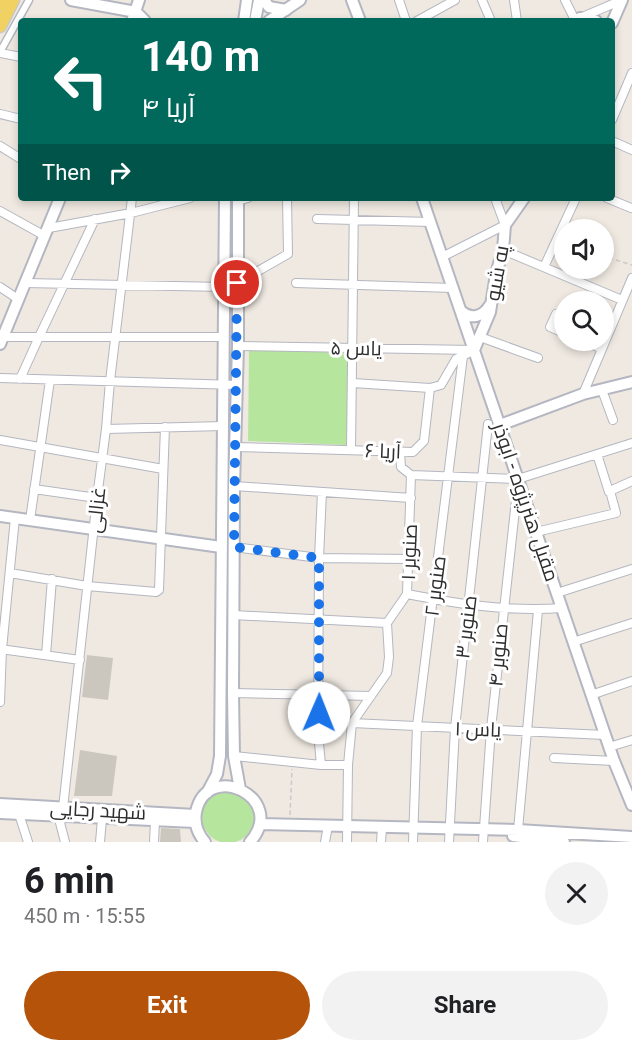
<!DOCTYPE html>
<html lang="en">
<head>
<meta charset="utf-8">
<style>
	body { margin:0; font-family:Roboto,Cairo,sans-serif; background:#f2f2f2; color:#202124; height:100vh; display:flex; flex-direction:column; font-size:22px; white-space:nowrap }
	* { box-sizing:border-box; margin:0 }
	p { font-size:20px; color:#757577 }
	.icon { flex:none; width:33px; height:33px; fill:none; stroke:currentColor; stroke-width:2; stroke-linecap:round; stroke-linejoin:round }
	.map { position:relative; height:842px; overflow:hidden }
	.drawer { display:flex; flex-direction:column; background:#fff; flex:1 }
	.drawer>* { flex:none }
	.banner { position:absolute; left:18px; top:18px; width:597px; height:183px; border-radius:6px; box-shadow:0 3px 9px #0003; background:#00695c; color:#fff; overflow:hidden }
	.buttons { position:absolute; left:554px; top:219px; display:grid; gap:12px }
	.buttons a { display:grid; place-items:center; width:60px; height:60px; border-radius:50%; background:#fff; box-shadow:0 3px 9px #0003; font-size:30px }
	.pin { position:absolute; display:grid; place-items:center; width:51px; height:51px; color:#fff; margin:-26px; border:3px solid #fff; border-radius:50%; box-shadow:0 2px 6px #0007 }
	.me { position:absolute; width:66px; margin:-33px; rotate:1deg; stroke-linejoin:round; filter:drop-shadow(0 0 4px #0008) }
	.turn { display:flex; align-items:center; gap:21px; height:126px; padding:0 24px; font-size:27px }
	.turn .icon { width:78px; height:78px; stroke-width:2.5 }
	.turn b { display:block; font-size:42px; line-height:51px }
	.then { display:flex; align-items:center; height:57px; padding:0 24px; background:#0003; gap:12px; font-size:22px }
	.round { display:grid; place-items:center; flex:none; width:63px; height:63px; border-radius:32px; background:#f2f2f2 }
	.summary { display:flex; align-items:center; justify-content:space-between; height:102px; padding:0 24px }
	h1 { font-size:36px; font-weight:700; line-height:45px }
	.cta { display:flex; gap:12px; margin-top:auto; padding:12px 24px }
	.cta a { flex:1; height:69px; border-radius:36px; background:#b45309; color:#fff; font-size:24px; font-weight:700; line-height:69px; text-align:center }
	.cta a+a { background:#f2f2f2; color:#202124 }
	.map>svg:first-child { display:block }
</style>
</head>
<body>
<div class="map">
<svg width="632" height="842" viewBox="0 0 632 842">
	<rect width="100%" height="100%" fill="#efe9e1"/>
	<path fill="#b6e59e" d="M249,349L349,353L347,445L248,441Z
		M202 817a26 26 0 1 1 52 0a26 26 0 1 1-52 0Z"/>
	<path fill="#cbc7bf" d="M87,655L113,658L108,700L82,697Z
		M80,750L117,756L112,796H74Z
		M161,828L180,829L181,842H160Z"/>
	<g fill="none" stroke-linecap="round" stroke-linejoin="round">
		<defs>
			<path id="pedestrian" d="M0,52L29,0"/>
			<path id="minor" d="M399,0L406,21
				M482,0L491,21
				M514,0L517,21
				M565,0L575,20
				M417,21L455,0
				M573,21L622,0
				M0,53L21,57
				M0,114L21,119
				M612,120L632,73
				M612,141L632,150
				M0,146L21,159
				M607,198L631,208
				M237,201L248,198
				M0,211L45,236
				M317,219L431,222
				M49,228L131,213L190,198
				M503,250L622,300
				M603,255L608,257
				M442,257L505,225L495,198
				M544,267L576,198
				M25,283L224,287
				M237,283L288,254L287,198
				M296,283L453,288
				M0,287L18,299
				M556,314L550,327L564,333
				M3,337H223
				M480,337L538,358
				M582,340L602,349
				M238,346L473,350
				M0,378L237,385
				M20,379L39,337L95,219
				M353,383L430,388
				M602,390L613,420
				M583,394L632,278
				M106,429L223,426
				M0,440L163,469
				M235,447L413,452L424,441L430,388L441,385L456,359L463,356
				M351,450L354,198
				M400,453L401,467L411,475L518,479L632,443
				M597,454L609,492
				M234,486L411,498
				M34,489L97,498
				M30,520L50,380
				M536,532L616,513L610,491L632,481
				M234,547L319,558L408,559
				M10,573L87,586L156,592L159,590L165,427
				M557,593L632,569
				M407,594C458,604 510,612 562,608
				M233,615L387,623
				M573,642L632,623
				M0,649L80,660
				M46,655L52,579
				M233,693L371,696
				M591,695L632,681
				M0,702L2,649L15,518
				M352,723L605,735
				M609,747L632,740
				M234,756L321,765H348
				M554,758L614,761
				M321,765L318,732L319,558L322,492
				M63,808L97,498L106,429L110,381L132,198
				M19,814L28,842
				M58,815L65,842
				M518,830L538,610
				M100,842L102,819
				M154,842L155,821
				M325,842L328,826
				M347,842L348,765L352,723L387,673L389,657L387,623L407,594L411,475
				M381,842L382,828
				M413,842L417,726L463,356L474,350
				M449,842L455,728L488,424
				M483,842L491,729L518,482"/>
			<path id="tertiary" d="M71,0L136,12L145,21
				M352,0L360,21
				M580,18L596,21
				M132,21L139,0
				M269,21L300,0
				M612,23L622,0
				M422,198L614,761L632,805
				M461,311C471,320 483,317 490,305
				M0,344L60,198
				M474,350L490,312L496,274L503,250L505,225L524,198
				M500,425L583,394L632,382
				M0,516L221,547"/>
			<path id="secondary" d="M264,0L269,7L286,10
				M244,21L247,0
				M255,21L259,0
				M238,198V346L234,486L233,693L234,756L240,789
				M207,793L217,774L220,756L225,198
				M0,804L195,815
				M0,813L195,822
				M260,824L518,830L632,837
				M513,836L564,842
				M205,842C197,833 194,824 196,812C207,759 289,798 250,842"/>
			<path id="primary" d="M0,4L2,0
				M0,26L13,0"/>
		</defs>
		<use href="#pedestrian" stroke="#b4b7c1" stroke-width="9"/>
		<use href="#minor" stroke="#b4b7c1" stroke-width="10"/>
		<use href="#tertiary" stroke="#b4b7c1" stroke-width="14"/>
		<use href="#secondary" stroke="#b4b7c1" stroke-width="14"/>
		<use href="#primary" stroke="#c9c9c9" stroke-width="15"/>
		<path stroke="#c9c9c9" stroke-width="1.5" stroke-dasharray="4.5 3" stroke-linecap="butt" d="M616,260L632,265
			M290,815L292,769"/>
		<use href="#pedestrian" stroke="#fff" stroke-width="6"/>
		<use href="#minor" stroke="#fff" stroke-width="8"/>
		<use href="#tertiary" stroke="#fff" stroke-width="10"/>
		<use href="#secondary" stroke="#fff" stroke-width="10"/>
		<use href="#primary" stroke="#f2d163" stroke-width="12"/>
	</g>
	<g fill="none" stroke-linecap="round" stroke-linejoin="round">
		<path stroke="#1a73e8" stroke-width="10" stroke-dasharray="0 18" d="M237,283L234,547L319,558V713"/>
	</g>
	<g text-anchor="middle" stroke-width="6" stroke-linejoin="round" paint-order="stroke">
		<g font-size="20" fill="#2e2e2e" stroke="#fff">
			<text transform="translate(497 273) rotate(-80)" y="7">په شیو</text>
			<text transform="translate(356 348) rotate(1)" y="7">یاس ۵</text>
			<text transform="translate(383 451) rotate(2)" y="7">آریا ۶</text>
			<text transform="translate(526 502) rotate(71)" y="7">مقبل هنرپژوه - ابوذر</text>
			<text transform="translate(96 510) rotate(-84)" y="7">غزالی</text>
			<text transform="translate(409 552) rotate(-88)" y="7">صنوبر ۱</text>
			<text transform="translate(435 586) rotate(-83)" y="7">صنوبر ۲</text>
			<text transform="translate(466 627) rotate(-83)" y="7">صنوبر ۳</text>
			<text transform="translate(498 655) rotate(-85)" y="7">صنوبر ۴</text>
			<text transform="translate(478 729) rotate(2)" y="7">یاس ۱</text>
			<text transform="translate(98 810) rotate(3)" y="7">شهید رجایی</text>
		</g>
	</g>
</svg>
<div class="buttons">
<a><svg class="icon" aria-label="sound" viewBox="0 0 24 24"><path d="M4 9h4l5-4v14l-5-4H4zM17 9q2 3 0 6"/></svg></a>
<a><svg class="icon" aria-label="search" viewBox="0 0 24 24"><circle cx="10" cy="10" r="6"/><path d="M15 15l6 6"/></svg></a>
</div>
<div class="pin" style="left:237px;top:283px;background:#d93025"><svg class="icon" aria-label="arrive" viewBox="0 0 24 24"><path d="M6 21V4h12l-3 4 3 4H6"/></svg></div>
<svg class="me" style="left:319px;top:713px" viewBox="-20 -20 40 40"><circle r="19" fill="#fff"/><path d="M0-13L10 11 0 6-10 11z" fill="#1a73e8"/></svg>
<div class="banner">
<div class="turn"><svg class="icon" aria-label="left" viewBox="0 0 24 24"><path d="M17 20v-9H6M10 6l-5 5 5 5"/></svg><div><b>140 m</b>آریا ۴</div></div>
<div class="then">Then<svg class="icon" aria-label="right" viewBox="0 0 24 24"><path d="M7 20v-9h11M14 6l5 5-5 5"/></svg></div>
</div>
</div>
<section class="drawer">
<div class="summary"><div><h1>6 min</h1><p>450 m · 15:55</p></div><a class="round"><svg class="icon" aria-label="close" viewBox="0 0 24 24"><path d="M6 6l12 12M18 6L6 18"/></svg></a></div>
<div class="cta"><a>Exit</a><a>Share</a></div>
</section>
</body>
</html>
